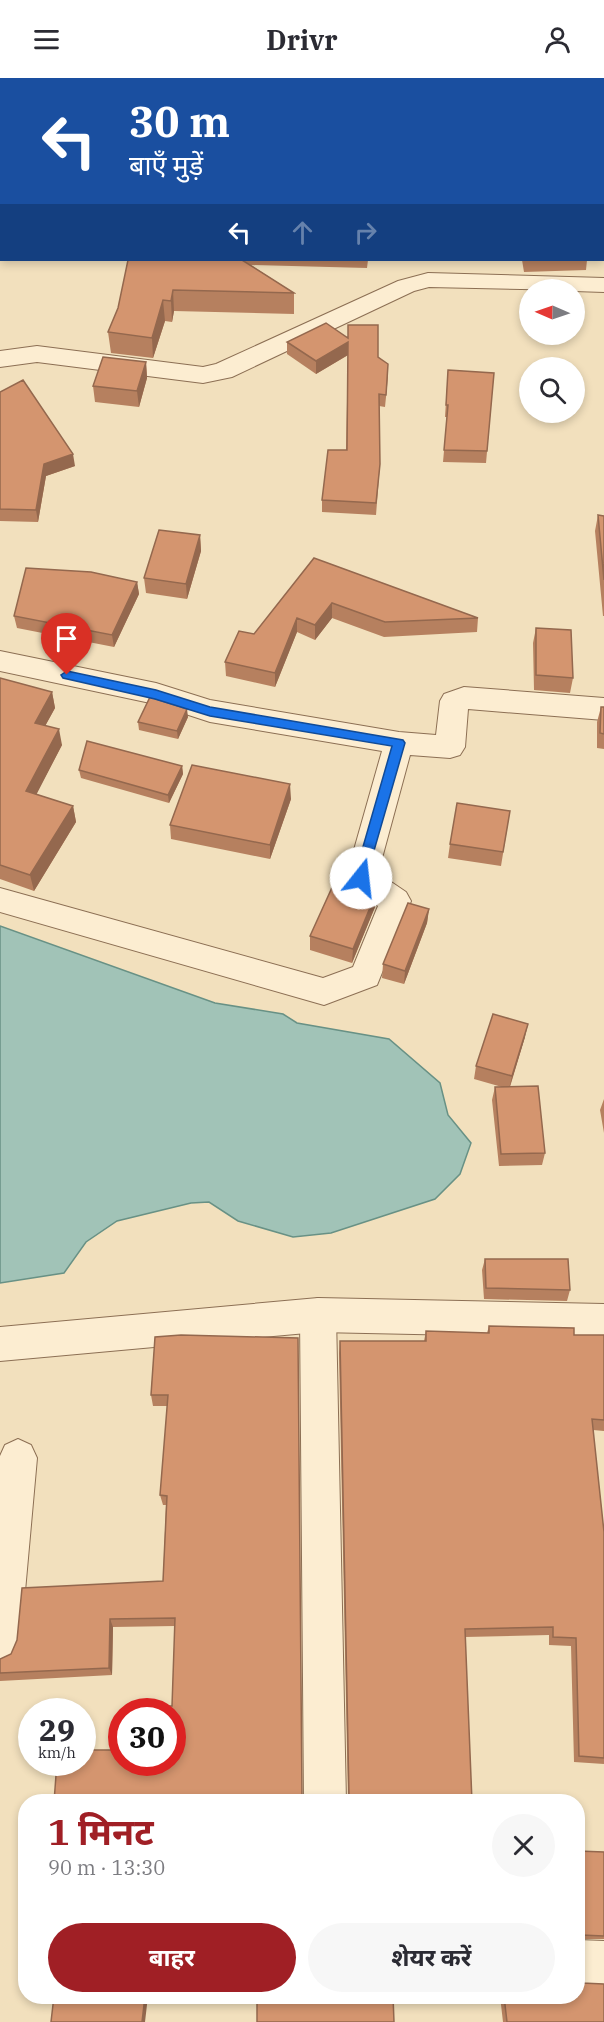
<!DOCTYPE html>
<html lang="hi">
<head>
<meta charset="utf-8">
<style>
	body { margin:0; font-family:"IBM Plex Serif","Noto Sans Devanagari",serif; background:#f7f7f7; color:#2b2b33; height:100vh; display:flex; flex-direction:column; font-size:22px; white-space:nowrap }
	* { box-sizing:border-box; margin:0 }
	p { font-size:20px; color:#7c7c81 }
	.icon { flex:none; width:33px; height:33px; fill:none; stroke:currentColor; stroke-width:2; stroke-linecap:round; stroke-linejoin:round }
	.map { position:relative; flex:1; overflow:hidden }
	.panel { position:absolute; left:18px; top:1716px; width:567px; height:210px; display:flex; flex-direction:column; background:#fff; border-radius:24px; box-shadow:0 3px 9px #0003 }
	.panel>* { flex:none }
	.banner { position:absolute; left:0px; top:0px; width:604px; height:183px; box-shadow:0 3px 9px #0003; background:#1a4fa0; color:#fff; overflow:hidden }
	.needle { width:39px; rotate:272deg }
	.fabs { position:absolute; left:519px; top:201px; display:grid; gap:12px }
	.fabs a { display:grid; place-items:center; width:66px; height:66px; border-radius:50%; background:#fff; box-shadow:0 3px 9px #0003; font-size:30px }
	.speed { position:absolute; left:18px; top:1620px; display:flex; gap:12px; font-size:30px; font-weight:700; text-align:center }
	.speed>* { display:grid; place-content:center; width:78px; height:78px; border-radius:50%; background:#fff; box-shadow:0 3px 9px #0003; line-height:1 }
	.speed small { font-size:15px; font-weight:400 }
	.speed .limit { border:9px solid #d22; background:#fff; color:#111 }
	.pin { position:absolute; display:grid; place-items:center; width:51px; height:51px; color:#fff; margin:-62px -26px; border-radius:50% 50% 50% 0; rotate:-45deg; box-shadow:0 0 6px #0007 }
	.pin .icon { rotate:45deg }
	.me { position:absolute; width:66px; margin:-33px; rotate:16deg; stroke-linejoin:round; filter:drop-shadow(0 0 4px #0008) }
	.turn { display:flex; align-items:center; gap:21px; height:126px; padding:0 30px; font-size:27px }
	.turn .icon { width:78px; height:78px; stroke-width:2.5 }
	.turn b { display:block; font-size:42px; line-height:51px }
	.lanes { display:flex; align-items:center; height:57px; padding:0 30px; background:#0003; justify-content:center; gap:30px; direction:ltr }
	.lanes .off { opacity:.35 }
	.round { display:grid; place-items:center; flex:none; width:63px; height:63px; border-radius:32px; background:#f7f7f7 }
	.headline { display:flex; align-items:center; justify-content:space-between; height:102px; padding:0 30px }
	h1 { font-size:36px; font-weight:700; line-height:45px; color:#a01f25 }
	.cta { display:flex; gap:12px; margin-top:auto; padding:12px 30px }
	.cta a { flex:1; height:69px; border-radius:36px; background:#a01f25; color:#fff; font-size:24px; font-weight:700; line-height:69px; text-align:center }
	.cta a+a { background:#f7f7f7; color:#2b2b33 }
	header { display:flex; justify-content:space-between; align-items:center; height:78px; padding:0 30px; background:#fff; font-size:27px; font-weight:700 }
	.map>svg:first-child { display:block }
</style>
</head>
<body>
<header><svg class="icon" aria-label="menu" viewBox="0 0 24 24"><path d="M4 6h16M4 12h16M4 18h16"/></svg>Drivr<svg class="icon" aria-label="person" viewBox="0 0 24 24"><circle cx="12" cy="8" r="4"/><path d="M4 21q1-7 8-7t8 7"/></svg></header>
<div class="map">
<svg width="604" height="1944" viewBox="0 0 604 1944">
	<rect width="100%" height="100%" fill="#f2e0bd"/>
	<path fill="#a1c3b7" stroke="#689185" stroke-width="1.5" d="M0,848L215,925L283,936L297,945L389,961L440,1005L448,1037L471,1065L460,1096L435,1121L331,1155L293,1159L238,1143L209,1124L191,1125L117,1143L86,1164L64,1195L0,1205Z"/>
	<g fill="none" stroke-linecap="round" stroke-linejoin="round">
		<defs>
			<path id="service" d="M373,0H383V2H373Z"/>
			<path id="minor" d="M428,195L604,200V214L574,213V212L429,209L414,213L232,299L203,305L37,284L0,289V273L37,268L203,289L216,286L398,203Z
				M0,573L156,605L210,622L399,654L436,657L440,623L444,616L464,609L604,620V642L468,631L465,669L460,677L450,680L410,677L378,795L406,814L411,823L377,907L324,927L0,834V810L323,900L353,889L378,828L350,809L346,800L382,673L210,644L155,626L0,593Z
				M318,1220L331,1225L336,1237L346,1724H304L300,1237L305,1225Z
				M18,1361L31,1367L37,1380L20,1569L14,1583L0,1589V1378L5,1367Z
				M578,1862L604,1863V1907L578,1906Z"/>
			<path id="tertiary" d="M318,1220L604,1226V1260L318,1254L0,1283V1249Z"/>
		</defs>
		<use href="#service" stroke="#8c6f54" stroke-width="3"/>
		<use href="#minor" stroke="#8c6f54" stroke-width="2"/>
		<use href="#tertiary" stroke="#8c6f54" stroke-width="2"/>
		<use href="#service" fill="#fcedd1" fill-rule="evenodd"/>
		<use href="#minor" fill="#fcedd1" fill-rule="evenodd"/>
		<use href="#tertiary" fill="#fcedd1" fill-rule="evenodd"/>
	</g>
	<path fill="#b6805f" d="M603,71H604V152H603Z
		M128,182H368L367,190L251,187L294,215V236L174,233L172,244L165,243L153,280L111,275L108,254L118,230Z
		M522,182H587L586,192L524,194Z
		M287,264L378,279L388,299L385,329L379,328L380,386L376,437L322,434V422L346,372L348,277L316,296L287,276Z
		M146,284L147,300L139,329L95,324L93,308Z
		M448,292L494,295L486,385L443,384L447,339H445Z
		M0,314L75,388L46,398L38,444L0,443Z
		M598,437L604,438V538H603L595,453Z
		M200,457L201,473L187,521L146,515L144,500Z
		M314,480L478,540L477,554L384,559L332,540L315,562L297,554L275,609L226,598L225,584L254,556Z
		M137,504L139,516L114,569L17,550L14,538Z
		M536,550L573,600L570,615L534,612L533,565Z
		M0,600L52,614L55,630L45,648L62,667L36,716L73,728L76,744L34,813L0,801Z
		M601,629H604V671L597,670V644Z
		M188,639L178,661L139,652L138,644Z
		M182,688L183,696L169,725L81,700L79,692Z
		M291,721L270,781L171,761L170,747Z
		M510,733L501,788L448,780L450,766Z
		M375,829L352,885L310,872V858Z
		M429,831L427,845L404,906L382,900L383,886Z
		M525,959L510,1009L545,1075L542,1087L499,1088L492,1022L495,1009H502L474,1001L476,988Z
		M604,1021V1055L600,1032Z
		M485,1181L570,1212L567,1223L484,1221L482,1192Z
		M489,1248L574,1257H604V1353L593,1352L604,1454V1686L574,1684L571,1568L549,1567V1557L465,1559L472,1724H54L172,1684V1628L175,1548L113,1549L112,1597L0,1603V1581L163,1503L166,1427H163L160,1417L168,1328H153L151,1317L155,1259L302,1719L304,1721H347L348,1720L339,1275L340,1263H424L426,1253L487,1255Z
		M578,1773L604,1774V1861H582V1905L604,1944H503L500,1918H578Z"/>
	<path fill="#94684e" d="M330,0H345L343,2H329Z
		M173,212L174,233L172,244L171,223Z
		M163,222L165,243L153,280L152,260Z
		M348,264V277L316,296V283Z
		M146,284L147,300L139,329L137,313Z
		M73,376L75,388L46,398L38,444L36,432L44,386Z
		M200,457L201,473L187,521L186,506Z
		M137,504L139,516L114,569L112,557Z
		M332,525V540L315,562V547Z
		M297,540V554L275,609V595Z
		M52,614L55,630L38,661L35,645Z
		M187,631L188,639L178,661L177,653Z
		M59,651L62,667L30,729L26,713Z
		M182,688L183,696L169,725L168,717Z
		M290,706L291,721L270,781V767Z
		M73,728L76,744L34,813L30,797Z
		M376,815L375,829L352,885L353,871Z
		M429,831L427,845L404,906L405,893Z
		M528,946L525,959L509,1011L512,998Z
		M110,1541L113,1549L112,1597L109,1590Z
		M145,1918H148L145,1944H142Z"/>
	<path fill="#d4956f" stroke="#94684e" stroke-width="1.5" d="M131,0H330L329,2H131Z
		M603,71H604V137H603Z
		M128,182H242L294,215L173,212L171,223L163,222L152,260L108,254L118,230Z
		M326,245L348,260V247H378V279L388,286L386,317L379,316L380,386L376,425L322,422L328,372H347L348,264L316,283L287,264Z
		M103,279L146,284L137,313L93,308Z
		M448,292L494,295L487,373L444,372L448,327H446Z
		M23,302L73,376L44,386L36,432L0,431V314Z
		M598,437L604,438V502Z
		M159,452L200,457L186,506L144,500Z
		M314,480L478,540L385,544L332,525L315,547L297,540L275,595L225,584L239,553L254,556Z
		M26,490L91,494L137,504L112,557L14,538Z
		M536,550L571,552L573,600L536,597Z
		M0,600L52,614L35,645L59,651L26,713L73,728L30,797L0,787Z
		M150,619L187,631L177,653L138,644Z
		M601,629H604V656L600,655Z
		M87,663L182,688L168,717L79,692Z
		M192,687L290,706L270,767L170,747Z
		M457,725L510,733L503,774L450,766Z
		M335,803L376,815L353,871L310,858Z
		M408,825L429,831L405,893L383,886Z
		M493,936L528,946L512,998L476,988Z
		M538,1008L545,1075L501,1076L495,1009Z
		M485,1181H568L570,1212L486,1210Z
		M489,1248L574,1250V1257H604V1342L592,1341L604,1454V1680L579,1678L576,1560L553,1559V1549L465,1551L472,1724H54L57,1684H82V1672H122V1684H172V1634H164L165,1628H172L175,1540L110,1541L109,1590L0,1595V1581L11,1576L17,1562L22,1510L163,1503L167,1418L160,1417L168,1317H151L155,1259L181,1257L298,1260L302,1719L304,1721H347L349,1719L340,1263H426V1253L489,1255Z
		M578,1773L604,1774V1858L582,1857V1905L604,1906V1944H507L504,1918H578Z
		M54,1918H145L142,1944H51Z
		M257,1918H393L394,1944H257Z"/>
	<path fill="#1a73e8" stroke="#114b97" stroke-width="1.5" d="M67,593L156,612L210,629L403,662L405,665L365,804L361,805L354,800L392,668L210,638L155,621L63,600L61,597Z"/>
</svg>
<div class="fabs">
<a><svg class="needle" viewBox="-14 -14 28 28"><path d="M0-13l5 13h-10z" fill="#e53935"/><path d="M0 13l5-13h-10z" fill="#7c7c81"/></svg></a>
<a><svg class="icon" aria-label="search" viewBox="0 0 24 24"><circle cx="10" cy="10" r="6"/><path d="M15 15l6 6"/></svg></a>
</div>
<div class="speed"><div>29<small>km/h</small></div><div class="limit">30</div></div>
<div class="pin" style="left:67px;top:597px;background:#d93025"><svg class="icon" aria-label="arrive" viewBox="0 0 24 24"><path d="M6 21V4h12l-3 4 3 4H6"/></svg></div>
<svg class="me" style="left:361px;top:800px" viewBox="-20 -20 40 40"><circle r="19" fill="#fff"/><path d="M0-13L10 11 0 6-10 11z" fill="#1a73e8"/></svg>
<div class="banner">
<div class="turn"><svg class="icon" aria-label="left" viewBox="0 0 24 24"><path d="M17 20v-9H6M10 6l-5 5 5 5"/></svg><div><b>30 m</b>बाएँ मुड़ें</div></div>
<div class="lanes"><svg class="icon" aria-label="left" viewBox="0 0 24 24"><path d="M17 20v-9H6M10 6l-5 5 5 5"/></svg><svg class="icon off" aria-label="ahead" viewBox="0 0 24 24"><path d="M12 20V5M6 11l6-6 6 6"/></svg><svg class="icon off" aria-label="right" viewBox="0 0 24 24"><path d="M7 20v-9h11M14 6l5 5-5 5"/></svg></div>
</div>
<section class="panel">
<div class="headline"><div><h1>1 मिनट</h1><p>90 m · 13:30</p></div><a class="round"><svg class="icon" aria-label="close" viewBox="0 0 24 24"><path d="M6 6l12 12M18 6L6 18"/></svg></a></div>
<div class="cta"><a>बाहर</a><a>शेयर करें</a></div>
</section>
</div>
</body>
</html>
